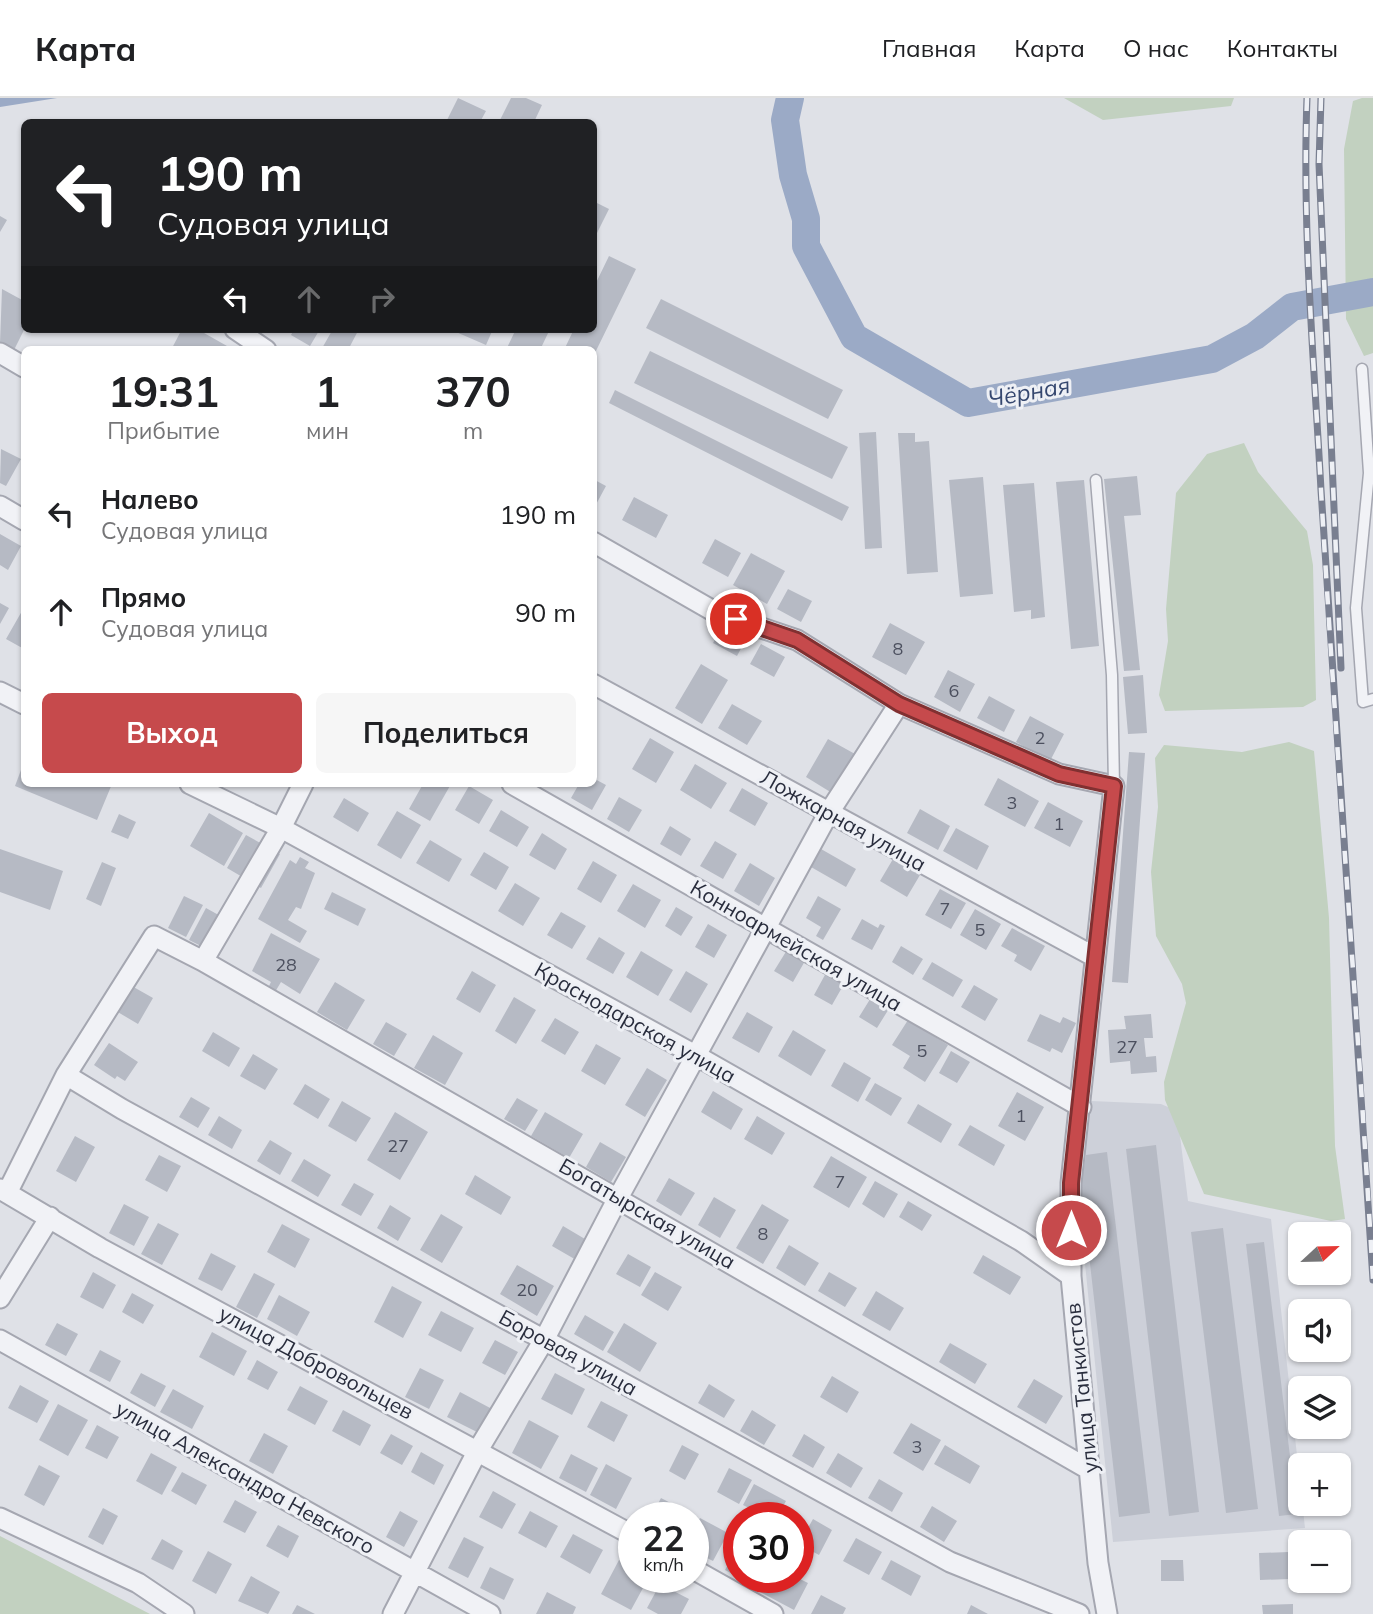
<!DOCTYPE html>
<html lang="ru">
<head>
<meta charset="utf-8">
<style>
	body { margin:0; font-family:Mulish,sans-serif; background:#f6f6f6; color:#202124; height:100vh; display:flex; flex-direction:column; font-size:26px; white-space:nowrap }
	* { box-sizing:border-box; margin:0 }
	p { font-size:23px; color:#757577 }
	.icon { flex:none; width:38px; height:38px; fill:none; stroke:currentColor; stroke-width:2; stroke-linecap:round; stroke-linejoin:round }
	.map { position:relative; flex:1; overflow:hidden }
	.details { position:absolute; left:21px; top:248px; width:576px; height:441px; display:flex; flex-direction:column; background:#fff; border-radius:10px; box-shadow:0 2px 5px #0004 }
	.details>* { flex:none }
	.hud { position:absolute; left:21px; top:21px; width:576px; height:214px; border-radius:10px; box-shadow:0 2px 5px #0004; background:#202124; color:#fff; overflow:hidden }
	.needle { width:46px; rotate:68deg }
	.fabs { position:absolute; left:1288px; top:1124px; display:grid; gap:14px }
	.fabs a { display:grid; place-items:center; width:63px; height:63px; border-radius:10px; background:#fff; box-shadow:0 2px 5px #0004; font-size:35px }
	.speed { position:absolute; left:618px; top:1404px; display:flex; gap:14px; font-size:35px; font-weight:700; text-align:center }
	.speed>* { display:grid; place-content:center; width:91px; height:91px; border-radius:50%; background:#fff; box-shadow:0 2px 5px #0004; line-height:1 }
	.speed small { font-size:18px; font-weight:400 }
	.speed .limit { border:10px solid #d22; background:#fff; color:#111 }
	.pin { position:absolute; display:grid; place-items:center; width:60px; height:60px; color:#fff; margin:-30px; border:4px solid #fff; border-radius:50%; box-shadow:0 2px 7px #0007 }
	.me { position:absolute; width:77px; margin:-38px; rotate:0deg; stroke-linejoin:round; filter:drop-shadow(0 0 5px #0008) }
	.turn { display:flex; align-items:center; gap:24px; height:147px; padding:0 21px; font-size:32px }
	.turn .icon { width:91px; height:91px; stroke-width:2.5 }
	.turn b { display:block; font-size:49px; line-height:60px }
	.lanes { display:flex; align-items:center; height:66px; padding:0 21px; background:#0003; justify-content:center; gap:35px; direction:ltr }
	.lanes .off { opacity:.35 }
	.eta { display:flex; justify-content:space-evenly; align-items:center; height:119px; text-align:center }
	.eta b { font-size:42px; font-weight:700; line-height:49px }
	.cta { display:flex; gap:14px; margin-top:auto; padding:14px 21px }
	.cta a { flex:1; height:80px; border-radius:10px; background:#c64a4c; color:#fff; font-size:28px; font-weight:700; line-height:80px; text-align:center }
	.cta a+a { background:#f6f6f6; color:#202124 }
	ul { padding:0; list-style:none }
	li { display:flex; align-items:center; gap:21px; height:98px; padding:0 21px }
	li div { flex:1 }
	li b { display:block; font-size:26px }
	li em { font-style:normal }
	header { display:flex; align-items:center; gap:42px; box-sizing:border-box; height:98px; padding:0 35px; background:#fff; border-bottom:2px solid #e0e0e0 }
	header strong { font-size:33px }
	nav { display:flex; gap:38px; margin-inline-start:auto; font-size:24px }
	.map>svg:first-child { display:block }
</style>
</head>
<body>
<header>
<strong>Карта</strong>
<nav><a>Главная</a><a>Карта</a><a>О нас</a><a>Контакты</a></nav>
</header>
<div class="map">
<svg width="1373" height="1516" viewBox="0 0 1373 1516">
	<rect width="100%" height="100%" fill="#dfe1e7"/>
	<path fill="#cdd0d9" d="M1091,1003L1161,1006L1177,1013L1188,1103L1271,1121L1305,1430L1113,1444L1077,1086Z"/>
	<path fill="#c2d1c0" d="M1064,0H1234L1231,8L1103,22Z
		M1362,0H1373V255L1364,258L1346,221L1344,51L1353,3Z
		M1244,345L1258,374L1307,433L1313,467L1316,602L1303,609L1165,613L1159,597L1168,543L1166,511L1176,395L1207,356Z
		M1289,644L1314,653L1329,820L1335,1048L1345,1121L1331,1123L1204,1096L1165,1002L1164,984L1186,905L1182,886L1156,838L1151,774L1158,709L1155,660L1164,647L1242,654Z
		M0,1438L150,1516H0Z"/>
	<path fill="#9baac6" d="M0,0H57L0,9Z"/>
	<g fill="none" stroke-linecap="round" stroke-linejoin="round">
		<path stroke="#9baac6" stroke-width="28" d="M790,0L785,22L793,77L806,121V148L854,239L968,305L1212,261L1255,238L1292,209L1373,194"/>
	</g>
	<path fill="#b6bac4" d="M458,0L486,13L480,24H446Z
		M511,0H526L542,7L534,24H499Z
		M593,103L609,111L593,143Z
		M0,118L7,122L0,134Z
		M609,158L636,171L593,259V252H564L574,231H593V191Z
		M2,191L24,203V232L14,252L0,245Z
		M661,201L843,292L828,321L646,230Z
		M182,231H197L227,248L225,252H171Z
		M294,231H320L310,248L291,237Z
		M333,231H359L348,252H321Z
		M457,231H493L486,247L456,234Z
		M516,231H550L540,252H506Z
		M650,253L848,349L832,381L634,285Z
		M615,292L849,409L842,423L609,305Z
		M876,334L882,450L865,451L859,335Z
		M898,335H915V344L929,343L938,474L907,476Z
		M1,351L21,361L6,388L0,385Z
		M1137,378L1141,417L1124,418L1140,572L1124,573L1104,381Z
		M983,379L993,496L960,499L949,382Z
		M593,381L606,388L593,412Z
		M1084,382L1099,548L1071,551L1056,384Z
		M1034,385L1045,519L1031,521V512L1014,514L1003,387Z
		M634,399L668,417L656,440L622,422Z
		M0,436L21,448L8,472L0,467Z
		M715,441L741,455L728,479L702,465Z
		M751,455L785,473L767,506L733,487Z
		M788,491L812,503L801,524L777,511Z
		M0,505L9,510L0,526Z
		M22,513L24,514V551L6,541Z
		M724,525L748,537L737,558L713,545Z
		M890,525L925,544L906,577L872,559Z
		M761,546L785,559L774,579L750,566Z
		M701,566L728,582L702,626L675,610Z
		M948,572L975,586L960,614L934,599Z
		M1143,577L1147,635L1128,636L1123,579Z
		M989,598L1015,612L1004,634L977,620Z
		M732,606L762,623L747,647L718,630Z
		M1030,618L1064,636L1050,663L1016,644Z
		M650,640L674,654L656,685L632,671Z
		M828,641L855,656L832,695L806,679Z
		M1129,654L1145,655L1128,885L1112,884Z
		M24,664V686H112L97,722L15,688Z
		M695,666L727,685L711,711L680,692Z
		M593,680L606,687L592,712L571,700L579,686H593Z
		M998,680L1039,703L1025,729L984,707Z
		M423,686H451L430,723L409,711Z
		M469,688L493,702L479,726L455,712Z
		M742,690L768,705L755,728L729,713Z
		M619,699L642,712L629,734L607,721Z
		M344,700L369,715L358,734L333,719Z
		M1048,704L1083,723L1070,749L1034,730Z
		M920,711L950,728L938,752L907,735Z
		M501,712L529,729L517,749L489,733Z
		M397,713L421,727L401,761L377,747Z
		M209,715L243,735L224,768L190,748Z
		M119,716L136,724L128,741L111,734Z
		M670,728L691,741L681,758L660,746Z
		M956,730L989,748L977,772L943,753Z
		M542,735L567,751L555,772L529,757Z
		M246,737L280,756L261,790L227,770Z
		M430,742L462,761L449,784L416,765Z
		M715,743L737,756L723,781L700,768Z
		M0,751L63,773L50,812L0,794Z
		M821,751L856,771L846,789L811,769Z
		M484,754L509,769L496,792L470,777Z
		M300,759L309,764L305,770L315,775L301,811L296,809L288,822L307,833L300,845L258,821L290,762L296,766Z
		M893,761L920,777L907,799L880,783Z
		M593,763L617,777L601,805L577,791Z
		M102,764L116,770L101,808L86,801Z
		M750,765L775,780L759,808L734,793Z
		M515,785L540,800L523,828L498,813Z
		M633,786L661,802L645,830L617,813Z
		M940,791L966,805L951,831L925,817Z
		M332,794L366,811L358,828L324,811Z
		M184,798L203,807L186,839L168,830Z
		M818,798L841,811L823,842L816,838L821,829L806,820Z
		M676,809L693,819L681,838L665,828Z
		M206,810L224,820L207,851L189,842Z
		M975,811L1001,826L986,852L960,837Z
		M561,814L586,828L572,851L547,837Z
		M862,821L878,830L880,826L885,828L872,852L851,841Z
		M708,826L727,837L714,860L695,849Z
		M1012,830L1045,848L1031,873L1014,863L1017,857L1001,848Z
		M271,835L320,861L300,896L281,884L275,894L268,890L271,884L252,873Z
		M599,839L625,855L613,876L586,861Z
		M901,848L923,861L913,877L892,864Z
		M787,852L805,863L793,884L774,873Z
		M641,853L673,872L658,898L626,879Z
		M932,864L963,882L953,899L922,881Z
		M472,873L496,887L480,915L456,901Z
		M686,873L708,886L691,915L669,902Z
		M826,875L844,886L832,907L814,897Z
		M335,884L365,902L347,932L317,914Z
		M130,887L153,900L138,926L116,913Z
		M974,887L998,901L985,923L961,909Z
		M872,898L890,909L877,930L859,919Z
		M514,899L536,912L516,946L495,933Z
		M747,914L773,929L759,955L732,940Z
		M1040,916L1060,925L1063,919L1076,925L1062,955L1052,950L1050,954L1027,943Z
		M1151,916L1153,940H1144L1146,959L1156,958L1157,974L1131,976L1130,963L1110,965L1108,932L1126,931L1124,918Z
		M555,920L579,934L565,957L541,943Z
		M908,922L948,947L925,984L903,970L910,958L892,947Z
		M386,924L407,936L394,958L373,946Z
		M793,932L826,952L811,978L778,958Z
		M213,934L240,950L229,969L202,953Z
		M433,937L463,955L445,987L414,970Z
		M109,945L138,964L125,983L117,978L115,981L94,967Z
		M596,946L621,960L605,987L581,973Z
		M951,953L970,964L957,985L939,975Z
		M253,956L278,971L265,992L240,978Z
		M844,964L871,980L858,1004L831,988Z
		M647,970L667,982L645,1019L625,1007Z
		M875,985L902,1000L891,1018L865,1002Z
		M305,986L330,1001L318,1021L293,1006Z
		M713,993L743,1011L731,1032L701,1014Z
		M1017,994L1044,1009L1025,1043L998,1028Z
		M191,999L210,1010L198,1030L179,1019Z
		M517,1000L538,1012L525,1033L504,1021Z
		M342,1003L371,1020L356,1044L328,1028Z
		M918,1006L952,1026L941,1045L907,1025Z
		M395,1014L428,1034L400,1082L367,1062Z
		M545,1014L583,1036L569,1060L531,1038Z
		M219,1018L242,1032L232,1051L208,1037Z
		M757,1018L785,1035L772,1057L744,1041Z
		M970,1027L1005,1047L994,1068L958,1047Z
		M75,1038L95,1049L76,1084L56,1073Z
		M270,1042L292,1055L280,1077L257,1063Z
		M600,1044L626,1059L611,1084L586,1069Z
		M1156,1047L1199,1414L1169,1418L1126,1051Z
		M1107,1054L1150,1415L1119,1419L1081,1087L1086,1057Z
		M159,1057L181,1068L167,1094L145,1082Z
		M831,1058L867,1079L849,1110L813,1089Z
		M304,1061L331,1077L318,1099L291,1083Z
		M475,1077L511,1099L501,1117L465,1096Z
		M669,1080L695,1095L681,1118L656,1103Z
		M875,1083L898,1096L884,1120L862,1106Z
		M354,1085L374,1096L361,1118L341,1107Z
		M714,1099L736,1112L720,1140L698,1127Z
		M908,1103L932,1117L922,1133L899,1119Z
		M124,1106L149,1119L134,1148L109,1135Z
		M762,1106L789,1122L763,1166L736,1150Z
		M390,1107L411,1120L398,1143L377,1130Z
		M441,1116L463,1129L442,1165L420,1152Z
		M158,1125L179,1136L162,1167L141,1156Z
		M282,1126L310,1141L295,1170L267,1154Z
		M563,1128L590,1144L578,1163L552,1148Z
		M1223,1130L1258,1411L1226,1415L1191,1134Z
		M1264,1144L1297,1416L1279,1418L1246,1146Z
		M789,1147L819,1165L805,1188L776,1170Z
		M211,1155L236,1168L222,1193L198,1181Z
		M628,1156L651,1169L640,1189L616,1176Z
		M983,1157L1021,1179L1010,1197L973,1175Z
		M517,1167L554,1188L537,1218L500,1196Z
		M93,1174L116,1187L103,1211L80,1199Z
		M655,1174L682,1189L668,1213L641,1197Z
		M829,1174L857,1190L845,1209L818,1193Z
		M254,1175L275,1186L257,1220L236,1209Z
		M392,1188L422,1204L403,1240L374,1224Z
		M876,1193L904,1210L890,1233L862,1217Z
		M132,1195L154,1207L143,1226L122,1214Z
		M279,1197L310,1214L297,1238L267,1221Z
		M441,1213L474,1230L461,1254L428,1237Z
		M585,1217L614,1234L603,1253L574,1236Z
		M57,1225L78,1236L66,1258L45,1247Z
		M624,1225L657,1245L640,1274L607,1254Z
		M212,1234L247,1253L234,1278L199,1259Z
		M495,1242L518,1254L505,1277L482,1265Z
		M950,1245L987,1266L975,1286L939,1264Z
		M100,1252L121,1263L110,1284L89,1273Z
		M257,1262L278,1274L268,1292L247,1281Z
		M420,1270L444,1282L429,1311L405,1299Z
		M141,1275L166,1288L155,1309L130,1295Z
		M555,1275L585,1291L572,1317L541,1301Z
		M832,1278L859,1294L847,1315L820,1299Z
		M1034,1281L1063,1298L1046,1326L1017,1309Z
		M709,1286L735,1302L724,1320L698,1305Z
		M20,1287L49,1303L37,1325L8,1310Z
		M300,1288L328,1303L315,1327L287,1312Z
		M173,1291L204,1308L192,1331L160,1314Z
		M460,1294L492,1311L479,1335L447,1319Z
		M601,1303L628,1317L614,1344L587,1329Z
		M58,1306L88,1322L68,1358L39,1342Z
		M343,1312L371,1327L360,1348L332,1333Z
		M752,1312L776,1327L764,1347L740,1333Z
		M529,1322L559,1338L541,1371L512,1355Z
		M911,1325L941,1342L923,1373L893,1355Z
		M97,1327L119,1339L107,1361L85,1350Z
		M264,1335L288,1348L273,1376L249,1363Z
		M391,1336L413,1348L402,1367L380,1355Z
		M804,1336L825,1349L813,1370L792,1358Z
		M682,1347L699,1356L685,1382L669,1373Z
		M945,1347L980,1368L970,1386L934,1366Z
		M421,1354L444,1367L434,1387L411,1374Z
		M151,1355L177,1369L162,1397L136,1383Z
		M838,1355L863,1370L851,1390L826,1375Z
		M571,1356L598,1370L586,1394L559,1380Z
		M606,1366L632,1380L616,1411L590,1397Z
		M39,1367L60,1378L44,1408L24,1397Z
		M729,1370L752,1382L739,1406L717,1394Z
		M182,1374L207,1387L196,1407L171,1393Z
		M879,1381L903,1395L892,1414L868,1400Z
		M754,1386L786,1403L777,1419H767L743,1407Z
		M493,1393L516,1406L502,1431L479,1419Z
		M661,1400L688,1414L685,1419H651Z
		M235,1402L257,1414L245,1435L223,1424Z
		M932,1408L957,1423L944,1444L920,1429Z
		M103,1410L118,1418L103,1447L88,1439Z
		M400,1413L418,1423L404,1449L386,1439Z
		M530,1413L558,1428L546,1450L518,1435Z
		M700,1420L728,1435L713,1463L693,1453V1433Z
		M813,1421L832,1432L819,1457L799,1446Z
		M278,1427L299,1438L288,1460L266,1448Z
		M573,1436L603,1452L590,1476L560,1459Z
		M464,1439L484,1449L468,1480L448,1470Z
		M856,1440L882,1454L869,1477L843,1463Z
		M162,1441L183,1453L173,1472L151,1461Z
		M738,1448V1479H760L755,1488L725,1472Z
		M208,1453L232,1466L216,1496L192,1483Z
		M1289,1454L1290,1481L1260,1482L1259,1455Z
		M619,1462L634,1470V1479H649L631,1512L601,1496Z
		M891,1462L921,1478L911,1498L881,1481Z
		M1161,1462H1183L1184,1483H1161Z
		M490,1469L514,1481L504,1502L480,1490Z
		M251,1478L280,1494L268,1516L238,1503Z
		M768,1479H796L808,1485L794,1512L760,1494Z
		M660,1486L689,1501L681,1516H658L647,1510Z
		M547,1494L576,1509L573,1516H536Z
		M821,1497L846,1510L843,1516H811Z
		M1293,1506V1516H1263L1262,1507Z
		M297,1507L315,1516H292Z
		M971,1507L988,1516H967Z"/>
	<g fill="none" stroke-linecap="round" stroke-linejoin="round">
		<defs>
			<path id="service" d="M1362,271L1369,375L1356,510L1363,604L1373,601
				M1096,382L1112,577L1114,688"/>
			<path id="minor" d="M235,231L266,252
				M0,255L24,269
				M0,408L24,422
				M593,444L715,514L797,542L899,606
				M593,586L1093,858
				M0,594L24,606
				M190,686L281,730L697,958L1021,1143L1071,1178
				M512,686L1081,1009
				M203,863L1090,1372
				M66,977L122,1011L950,1464L1079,1516
				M0,1091L100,1150L634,1438
				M7,1095L66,977L154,838L203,863L281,730L303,686
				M0,1200L50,1119
				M0,1242L490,1516
				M0,1420L138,1485L184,1516
				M693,1471L773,1516
				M393,1516L478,1352L544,1242L618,1100L828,716L899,606L1059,676L1114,688L1071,1085V1178L1098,1465L1107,1516"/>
		</defs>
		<use href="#service" stroke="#a5a7b1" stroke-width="13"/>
		<use href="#minor" stroke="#a5a7b1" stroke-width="23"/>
		<use href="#service" stroke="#f1f2f6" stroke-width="10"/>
		<use href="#minor" stroke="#f1f2f6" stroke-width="19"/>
		<defs>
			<path id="rail" d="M1307,0C1302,131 1314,262 1321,392C1336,655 1358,918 1373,1182
				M1321,0L1319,66L1341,570"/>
		</defs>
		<use href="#rail" stroke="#797f90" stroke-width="7"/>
		<use href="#rail" stroke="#eef0f5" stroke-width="4.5" stroke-dasharray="13" stroke-linecap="butt"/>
	</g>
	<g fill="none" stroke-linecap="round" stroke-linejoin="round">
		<defs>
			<path id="route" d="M736,521L797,542L899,606L1059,676L1114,688L1071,1085V1132"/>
		</defs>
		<use href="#route" stroke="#813031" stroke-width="18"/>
		<use href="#route" stroke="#c64a4c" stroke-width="12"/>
	</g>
	<g text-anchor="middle" stroke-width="6" stroke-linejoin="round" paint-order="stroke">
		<g font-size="18" fill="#4c505f">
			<text x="898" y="557">8</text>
			<text x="954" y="599">6</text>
			<text x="1040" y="646">2</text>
			<text x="1012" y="711">3</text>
			<text x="1059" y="732">1</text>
			<text x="945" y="817">7</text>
			<text x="980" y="838">5</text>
			<text x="286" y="873">28</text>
			<text x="1127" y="955">27</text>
			<text x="922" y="959">5</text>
			<text x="1021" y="1024">1</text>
			<text x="398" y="1054">27</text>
			<text x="840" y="1090">7</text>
			<text x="763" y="1142">8</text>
			<text x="527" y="1198">20</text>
			<text x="917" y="1355">3</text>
		</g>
		<g font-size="21" fill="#292d3d" stroke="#eef0f5">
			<text transform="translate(843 723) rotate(29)" y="7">Ложкарная улица</text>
			<text transform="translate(796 848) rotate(30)" y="7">Конноармейская улица</text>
			<text transform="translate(635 925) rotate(29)" y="7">Краснодарская улица</text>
			<text transform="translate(647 1116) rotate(30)" y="7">Богатырская улица</text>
			<text transform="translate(568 1255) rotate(29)" y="7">Боровая улица</text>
			<text transform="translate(316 1265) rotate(28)" y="7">улица Добровольцев</text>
			<text transform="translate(1082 1290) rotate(-96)" y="7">улица Танкистов</text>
			<text transform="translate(245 1380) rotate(29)" y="7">улица Александра Невского</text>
		</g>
		<g font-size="23" font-style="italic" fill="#35476f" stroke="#eef0f5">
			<text transform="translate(1029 294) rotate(-10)" y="8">Чёрная</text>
		</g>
	</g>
</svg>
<div class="fabs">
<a><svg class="needle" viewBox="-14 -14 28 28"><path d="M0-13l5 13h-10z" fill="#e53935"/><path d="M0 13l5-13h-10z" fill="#757577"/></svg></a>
<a><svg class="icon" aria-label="sound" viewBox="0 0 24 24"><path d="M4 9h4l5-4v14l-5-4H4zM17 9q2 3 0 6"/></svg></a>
<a><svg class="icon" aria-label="layers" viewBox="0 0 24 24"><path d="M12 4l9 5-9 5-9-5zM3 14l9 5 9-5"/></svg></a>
<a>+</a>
<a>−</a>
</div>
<div class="speed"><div>22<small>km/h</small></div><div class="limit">30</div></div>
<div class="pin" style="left:736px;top:521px;background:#d93025"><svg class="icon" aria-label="arrive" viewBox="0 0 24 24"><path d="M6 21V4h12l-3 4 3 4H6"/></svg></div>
<svg class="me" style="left:1071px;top:1132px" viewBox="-20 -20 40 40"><circle r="17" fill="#c64a4c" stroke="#fff" stroke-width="3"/><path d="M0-11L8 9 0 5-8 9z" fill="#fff"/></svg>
<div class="hud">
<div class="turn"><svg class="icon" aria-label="left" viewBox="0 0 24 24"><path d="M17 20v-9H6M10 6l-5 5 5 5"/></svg><div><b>190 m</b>Судовая улица</div></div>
<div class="lanes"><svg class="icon" aria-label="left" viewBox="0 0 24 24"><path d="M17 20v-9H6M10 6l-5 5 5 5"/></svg><svg class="icon off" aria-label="ahead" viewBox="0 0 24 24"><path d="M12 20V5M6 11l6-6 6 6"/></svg><svg class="icon off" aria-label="right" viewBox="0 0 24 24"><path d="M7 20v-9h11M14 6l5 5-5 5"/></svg></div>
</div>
<section class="details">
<div class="eta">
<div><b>19:31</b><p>Прибытие</p></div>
<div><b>1</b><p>мин</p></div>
<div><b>370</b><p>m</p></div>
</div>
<ul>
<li><svg class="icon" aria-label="left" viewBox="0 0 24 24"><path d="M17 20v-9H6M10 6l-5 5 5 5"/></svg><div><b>Налево</b><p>Судовая улица</p></div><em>190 m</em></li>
<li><svg class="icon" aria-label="ahead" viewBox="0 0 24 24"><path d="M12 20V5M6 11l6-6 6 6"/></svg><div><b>Прямо</b><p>Судовая улица</p></div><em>90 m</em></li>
</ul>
<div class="cta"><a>Выход</a><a>Поделиться</a></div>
</section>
</div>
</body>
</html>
